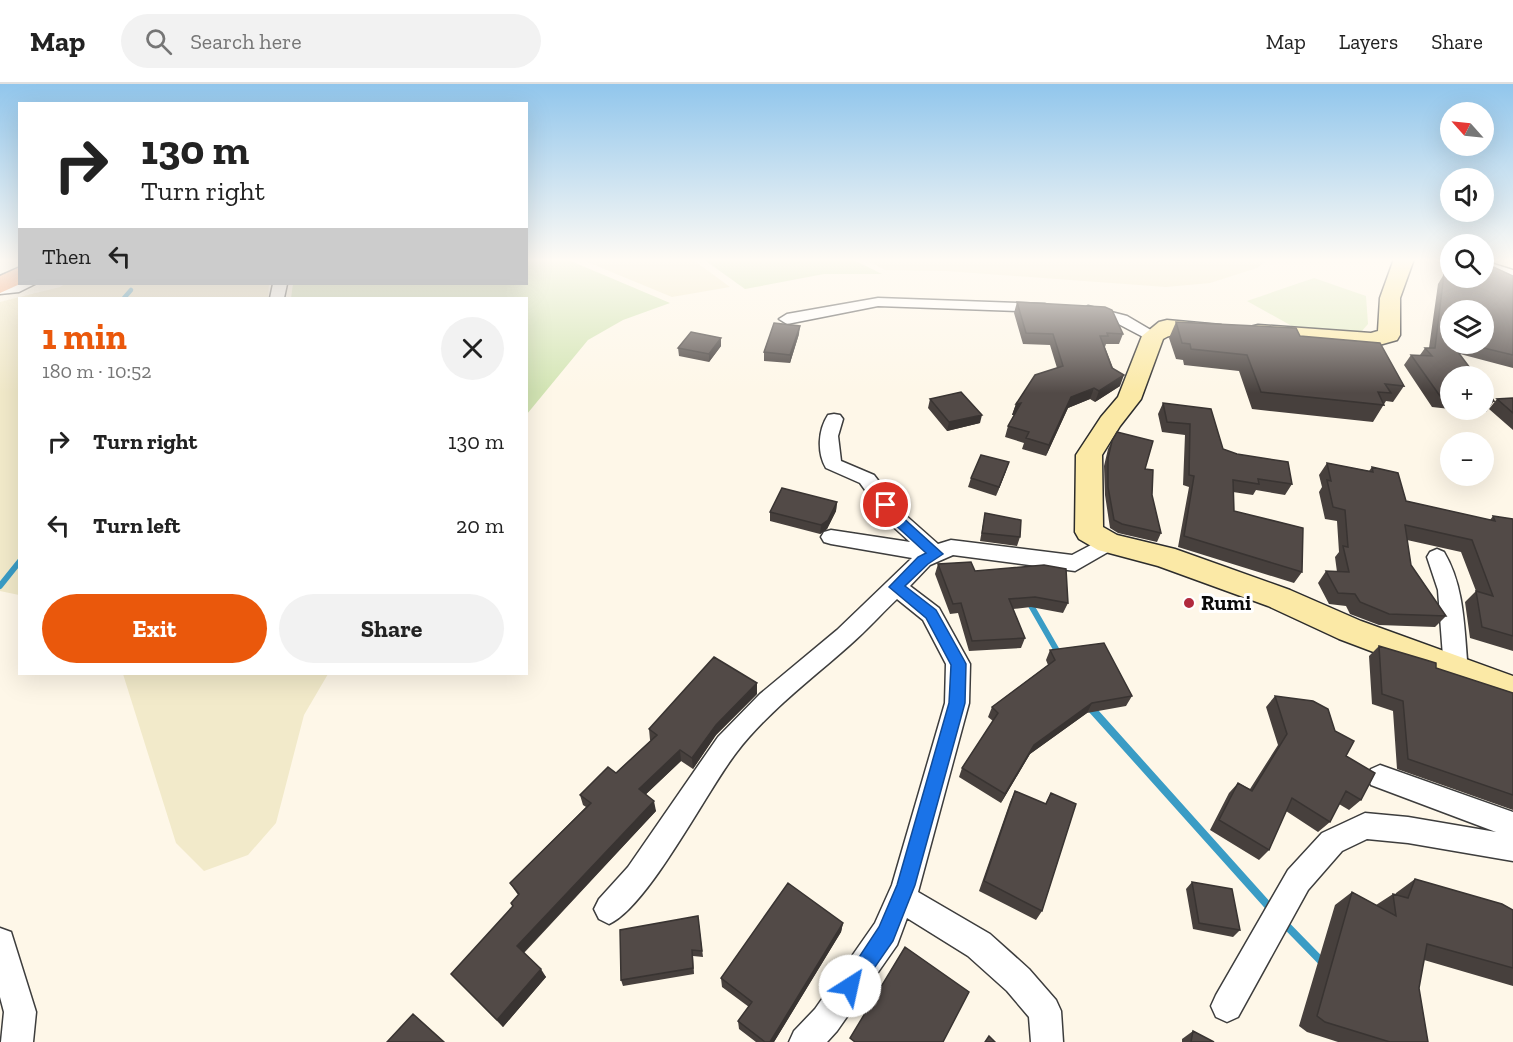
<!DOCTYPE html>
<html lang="en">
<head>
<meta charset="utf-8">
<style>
	body { margin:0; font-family:"Zilla Slab",serif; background:#f2f2f2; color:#222; height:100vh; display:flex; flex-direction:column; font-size:22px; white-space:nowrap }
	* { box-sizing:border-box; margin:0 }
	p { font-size:20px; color:#767676 }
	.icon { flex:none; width:33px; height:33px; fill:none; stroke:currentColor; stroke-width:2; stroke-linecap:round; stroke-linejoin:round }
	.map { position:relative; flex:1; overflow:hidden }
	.panel { position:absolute; left:18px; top:213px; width:510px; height:378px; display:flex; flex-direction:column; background:#fff; border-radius:0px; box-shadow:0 6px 24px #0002 }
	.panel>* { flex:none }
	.top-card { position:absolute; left:18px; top:18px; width:510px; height:183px; border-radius:0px; box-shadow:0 6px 24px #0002; background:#fff; color:#222; overflow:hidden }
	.needle { width:39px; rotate:297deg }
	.buttons { position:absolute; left:1440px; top:18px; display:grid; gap:12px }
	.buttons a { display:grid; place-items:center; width:54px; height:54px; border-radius:50%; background:#fff; box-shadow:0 6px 24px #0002; font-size:30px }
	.pin { position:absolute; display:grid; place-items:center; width:51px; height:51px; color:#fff; margin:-26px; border:3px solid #fff; border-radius:50%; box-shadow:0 2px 6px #0007 }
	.me { position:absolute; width:66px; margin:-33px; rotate:35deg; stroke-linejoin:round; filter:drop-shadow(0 0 4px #0008) }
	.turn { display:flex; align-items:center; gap:21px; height:126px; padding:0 24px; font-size:27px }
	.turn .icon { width:78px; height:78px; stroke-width:2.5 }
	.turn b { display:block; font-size:42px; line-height:51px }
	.then { display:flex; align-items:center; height:57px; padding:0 24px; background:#0003; gap:12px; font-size:22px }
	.round { display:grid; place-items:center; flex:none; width:63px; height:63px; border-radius:32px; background:#f2f2f2 }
	.summary { display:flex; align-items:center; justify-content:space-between; height:102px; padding:0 24px }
	h1 { font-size:36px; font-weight:700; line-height:45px; color:#ea580c }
	.action { display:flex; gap:12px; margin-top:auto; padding:12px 24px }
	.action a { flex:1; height:69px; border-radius:36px; background:#ea580c; color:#fff; font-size:24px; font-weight:700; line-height:69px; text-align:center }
	.action a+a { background:#f2f2f2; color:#222 }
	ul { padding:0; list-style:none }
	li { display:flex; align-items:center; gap:18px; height:84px; padding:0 24px }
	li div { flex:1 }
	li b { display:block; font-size:22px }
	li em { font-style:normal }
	header { display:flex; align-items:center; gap:36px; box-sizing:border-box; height:84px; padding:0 30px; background:#fff; border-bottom:2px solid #e0e0e0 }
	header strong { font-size:28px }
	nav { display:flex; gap:33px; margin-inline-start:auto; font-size:21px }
	.search { width:420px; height:54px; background:#f2f2f2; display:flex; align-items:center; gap:15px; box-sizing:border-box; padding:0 21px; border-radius:33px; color:#767676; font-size:22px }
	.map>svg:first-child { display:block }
</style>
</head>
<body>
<header>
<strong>Map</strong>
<div class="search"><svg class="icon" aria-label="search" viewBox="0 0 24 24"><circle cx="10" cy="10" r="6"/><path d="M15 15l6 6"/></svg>Search here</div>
<nav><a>Map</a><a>Layers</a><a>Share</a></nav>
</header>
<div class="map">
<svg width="1513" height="958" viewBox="0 0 1513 958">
	<rect width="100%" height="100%" fill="#fef7e8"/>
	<path fill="#f2eaca" d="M580,175H692L730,203L672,213Z
		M864,175H1268L1257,184L1210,199L1166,203L946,187L885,186Z
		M65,200H269L268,214H20L19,511L0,507V218L60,203Z
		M123,590H328L304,631L276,739L248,771L204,787L176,759Z"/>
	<path fill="#d3e5b4" d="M527,175H566L670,219L623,236L588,256L527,330L526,214H291L293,200H526Z
		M703,175H852L882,190H824L745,205Z"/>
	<path fill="#e3edc6" d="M1314,194L1366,212L1368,240L1362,247L1344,249L1299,246L1247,217Z"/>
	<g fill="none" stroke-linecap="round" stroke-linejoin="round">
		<path stroke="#3a9cc5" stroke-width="4.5" d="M124,214L131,206"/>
		<path stroke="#3a9cc5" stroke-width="6" d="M0,502L20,477
			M1029,518L1060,572"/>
		<path stroke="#3a9cc5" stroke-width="8" d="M1089,622L1272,826
			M1283,838L1324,880"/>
		<defs>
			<path id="street" d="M1484,177L1513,186V195L1484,185Z
				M20,198L35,200L19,208L0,210V202Z
				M273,200H287L284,214H270Z
				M878,214L1045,220L1052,224L1045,228L878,222L787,240L779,235L787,230Z
				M1088,222L1127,232L1161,252L1159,255H1147L1109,235L1083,229L1081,226Z
				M834,330L840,331L843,335L838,352L841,377L874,391L903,429L938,460L951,456L1072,471L1108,452L1115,454L1118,459L1115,464L1075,487L953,471L930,481L910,502L939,524L970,580L969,619L918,808L990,850L1029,885L1056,916L1061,927L1063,958H1031L1029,933L1007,907L968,872L907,834L897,861L837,947L827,958H789L794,947L815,925L875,839L892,801L945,619L946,580L923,536L897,515C881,530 867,546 851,560C812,595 768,627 736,669C706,708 648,823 609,840L599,835L594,825L599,815L628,783L718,653L760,610L837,546L912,474L831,460L824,458L821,453L824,448L831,446L910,458L889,439L860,399L826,384C817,369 818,346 828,331Z
				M1437,465L1444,468C1465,503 1464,546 1468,586L1464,593L1456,596L1448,593L1444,586L1438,506L1427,473L1430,468Z
				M1380,681L1513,728V777L1408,759L1367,755L1342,767L1308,806L1238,933L1227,938L1216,933L1211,922L1216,911L1288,786L1322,749L1365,729L1408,733L1496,748L1371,701L1367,693L1371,685Z
				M0,844L11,848L36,928L33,958H1L4,928L0,913Z"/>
			<path id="secondary" d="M1394,175H1414L1400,214V251L1397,256L1372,263L1258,255L1250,253L1247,248L1250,243L1258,241L1371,249L1378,247L1380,214Z
				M1167,236L1221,241L1224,246L1221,251C1202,255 1180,244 1163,255L1141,315L1120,342L1102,371L1103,443L1117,451L1175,465L1290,506L1361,537L1513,592V623L1501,619L1498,615L1339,555L1268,522L1158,482L1098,466L1079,455L1075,448L1076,371L1101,333L1118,313L1142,252L1159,238Z"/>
			<path id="highway" d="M20,183V200L0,209V192Z"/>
		</defs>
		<use href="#street" stroke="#3d3d3d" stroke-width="3"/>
		<use href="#secondary" stroke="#2c2c2c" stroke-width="3"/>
		<use href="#highway" stroke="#1b1b1b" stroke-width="3"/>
		<use href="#street" fill="#fff" fill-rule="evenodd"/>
		<use href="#secondary" fill="#fbe9a6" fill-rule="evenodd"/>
		<use href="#highway" fill="#ed8c57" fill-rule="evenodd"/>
	</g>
	<path fill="#47403d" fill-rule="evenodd" d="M1444,190L1513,192V284L1460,270L1450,292V325L1432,323L1404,281L1411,271H1420L1425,264H1429L1438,200ZM1450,226L1484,260H1450Z
		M1017,218L1123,250L1119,260H1106L1105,263L1120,302L1095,318L1090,315L1068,324L1046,372L1022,365L1024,359L1005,353L1008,342L1015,331H1012L1016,320L1057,284L1050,261L1023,260L1014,229Z
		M1176,238L1300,252L1404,302L1393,318L1386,317L1373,338L1252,325L1239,287L1184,281L1183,276L1176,275L1169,254Z
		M799,250L790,279L764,277V268Z
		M721,262L709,278L679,272L678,264Z
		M1484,302L1494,317L1486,328L1458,326H1484Z
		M1513,314V346L1489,325L1497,315Z
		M930,315L980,339L947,347L928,324Z
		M1163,319L1223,365L1292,400L1285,411L1256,406L1253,411L1233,408L1234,427L1302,488L1294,499L1178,463L1189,403L1183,401L1185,351L1162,348L1158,330Z
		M1112,357L1145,385L1161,449L1157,458L1118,449L1110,444L1105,411L1104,382L1108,365Z
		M1327,379L1369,387L1372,383L1406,417L1490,436L1493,432L1513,435V567L1470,554L1465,518L1476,507L1461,468L1407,456L1411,481L1446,532L1435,543L1379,541L1350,530L1346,522L1329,520L1318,499L1326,487L1337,488L1335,473L1339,468L1337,437L1325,435L1319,408L1322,403L1319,391Z
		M1006,387L996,412L968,403L971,394Z
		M837,418L836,427L827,445L820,450L770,437V428Z
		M985,429L1020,453L1017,462L980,457Z
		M938,480L975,487L1068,519L1063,529L1031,523L1013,525L1025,554L1021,564L969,567L958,529L950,530L935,490Z
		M1379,562L1436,584L1513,609V726L1397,685L1393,627L1372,620L1369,572Z
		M1050,566L1132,612L1126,622L1087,629L1030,670L1001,719L959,693L962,684L993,637L988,633L992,623L1048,581L1046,576Z
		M757,610L716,651L693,685L681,677L646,710L656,727L524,869L546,893L503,943L451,890L513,823L511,819L518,811L510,799L586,723L583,721L580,711L616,689L651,656H650L649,645Z
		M1275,612L1335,647L1346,672L1361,716L1349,726L1339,720L1330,738L1318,748L1286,727L1269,766L1259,776L1210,746L1229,709L1238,699L1250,705L1278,661L1266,623Z
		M1015,707L1045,720L1051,709L1042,827L1036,836L979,807L1010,718Z
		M1415,795L1513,826V902L1424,876L1419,904L1428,958H1338L1307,948L1299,942L1335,821L1352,808L1376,821L1393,810L1395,811L1396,809Z
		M1192,798L1240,846L1233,853L1193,845L1186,805Z
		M698,832L703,873L693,872L694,890L623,902L621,896Z
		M843,839L841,848L774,958H756L739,945L738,937L749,923L722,903L721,894Z
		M1193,947L1191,958H1182V955Z"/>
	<path fill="#393432" d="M800,242L799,250L790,279V271Z
		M721,254V262L709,278V270Z
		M1124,291L1120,302L1095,318L1099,307Z
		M1094,304L1090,315L1068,324L1046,372L1049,361L1071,313Z
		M1021,319L1018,330L1012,331L1016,320Z
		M982,331L980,339L947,347L949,338Z
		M1009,378L1006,387L996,412L999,403Z
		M837,418L836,427L827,445L820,450L821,441Z
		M757,599V610L716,651L693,685L692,674L716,641Z
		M1092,619L1087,629L1030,670L1001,719L1005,710L1034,661Z
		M680,666L681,677L641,715L639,705Z
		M654,717L656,727L522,870L517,862Z
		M843,839L841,848L774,958H770Z
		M541,885L546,893L503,943L497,936Z"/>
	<path fill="#524a47" stroke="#393432" stroke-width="1.5" d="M1489,181L1513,192V271L1467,260H1484V226H1450V255H1449L1450,257V260H1452L1476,292H1450V313L1440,312L1411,271L1432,272L1425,264H1435L1444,190L1450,188V194H1484V183Z
		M1017,218L1105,223L1112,226L1123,250L1107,249L1108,252H1100L1112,284L1124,291L1099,307L1094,304L1071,313L1049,361L1026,354L1029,348L1008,342L1021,319L1016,320L1035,291L1063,282L1053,250L1026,249Z
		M1176,238L1296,244L1300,252L1380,259L1404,302L1385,300L1391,309L1378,308L1384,321L1261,308L1247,271L1191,265L1190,260L1182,259Z
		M774,239L800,242L790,271L764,268Z
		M691,248L721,254L709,270L678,264Z
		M1484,302L1494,317L1484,316Z
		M961,308L982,331L949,338L930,315Z
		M1513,314V329L1497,315Z
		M1163,319L1211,325L1223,365L1237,370L1288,378L1292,400L1258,395L1259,400L1233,396L1234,427L1303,444L1302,488L1184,452L1194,392L1189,391L1190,340L1167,338Z
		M1117,348L1153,357L1145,385L1153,386L1152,411L1161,449L1122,440L1114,436L1108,403V374L1112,357Z
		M981,371L1009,378L999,403L971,394Z
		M1327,379L1373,388L1372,383L1398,389L1406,417L1495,437L1493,432L1513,435V552L1482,543L1476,507L1493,512L1472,456L1405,441L1411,481L1446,532L1389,530L1360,518L1355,510L1338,509L1326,487L1349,488L1343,462L1348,463L1345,426L1333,423L1327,396L1331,397Z
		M782,404L837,418L828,436L821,441L770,428Z
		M985,429L1021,436L1020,453L982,449Z
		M971,478L975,487L1044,481L1066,485L1068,519L1035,513L1009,515L1025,554L972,557L961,519L953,520L938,480Z
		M1104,559L1132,612L1092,619L1034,661L1005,710L962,684L998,629L992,623L1055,576L1050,566Z
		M1379,562L1426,576L1436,579V584L1513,609V711L1408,675L1403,617L1382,610Z
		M714,573L757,599L716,641L692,674L680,666L639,705L654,717L517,862L541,885L497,936L451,890L513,822L511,819L519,810L510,799L591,719L580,711L608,683L616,689L657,651L649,645Z
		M1275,612L1313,617L1328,625L1335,647L1354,657L1346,672L1375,689L1361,716L1346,707L1330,738L1292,714L1269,766L1219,736L1238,699L1252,707L1287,650Z
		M1015,707L1046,720L1051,709L1076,720L1042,827L984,797Z
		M1415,795L1502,820L1513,826V884L1427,860L1419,904L1428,958H1390L1325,938L1317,932L1352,808L1396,832L1393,810L1408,814Z
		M1192,798L1232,805L1240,846L1199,839Z
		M788,799L843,839L770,958H765L738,937L752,918L721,894Z
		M698,832L702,867L692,866L693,884L621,896L620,846Z
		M905,863L969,908L943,958H855L850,954Z
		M413,930L444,958H387Z
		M1193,947L1214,958H1191Z
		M989,952L995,958H985Z"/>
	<linearGradient id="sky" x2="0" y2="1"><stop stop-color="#91c6ec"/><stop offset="0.57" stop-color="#fffbf5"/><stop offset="1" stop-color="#fffbf5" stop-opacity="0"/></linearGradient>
	<rect width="1513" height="309" fill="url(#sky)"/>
	<path fill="#1a73e8" stroke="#114b97" stroke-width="1.5" d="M886,417L891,418L900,431L943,470L928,480L905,502L936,526L964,576L966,580L965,619L915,801L893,857L857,909L850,912L843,909L840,902L879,843L897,801L949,619L951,581L926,534L889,503L918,473L926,469L891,437L880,421Z"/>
	<circle fill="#b12a3e" stroke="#fff" stroke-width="2" cx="1189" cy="519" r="6"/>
	<g text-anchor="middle" stroke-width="6" stroke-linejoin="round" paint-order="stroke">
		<g font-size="21" font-weight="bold" fill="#0a0a0a" stroke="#fff" text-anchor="start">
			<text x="1201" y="526">Rumi</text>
		</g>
	</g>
</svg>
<div class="buttons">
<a><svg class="needle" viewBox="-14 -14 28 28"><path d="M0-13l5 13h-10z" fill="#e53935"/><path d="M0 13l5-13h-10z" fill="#767676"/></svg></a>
<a><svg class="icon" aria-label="sound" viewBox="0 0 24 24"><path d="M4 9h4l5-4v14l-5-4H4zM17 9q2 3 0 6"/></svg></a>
<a><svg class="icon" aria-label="search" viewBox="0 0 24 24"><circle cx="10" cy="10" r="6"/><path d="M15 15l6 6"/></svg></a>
<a><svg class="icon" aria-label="layers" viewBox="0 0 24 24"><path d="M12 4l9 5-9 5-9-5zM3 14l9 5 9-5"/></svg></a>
<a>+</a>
<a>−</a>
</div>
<div class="pin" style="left:886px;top:421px;background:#d93025"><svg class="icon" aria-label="arrive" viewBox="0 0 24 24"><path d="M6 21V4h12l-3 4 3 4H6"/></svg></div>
<svg class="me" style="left:850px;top:902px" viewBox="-20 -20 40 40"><circle r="19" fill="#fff"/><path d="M0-13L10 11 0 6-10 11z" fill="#1a73e8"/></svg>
<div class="top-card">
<div class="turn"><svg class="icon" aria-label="right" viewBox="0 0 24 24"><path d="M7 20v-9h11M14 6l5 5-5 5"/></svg><div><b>130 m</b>Turn right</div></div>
<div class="then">Then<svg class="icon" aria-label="left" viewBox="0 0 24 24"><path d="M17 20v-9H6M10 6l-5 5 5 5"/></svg></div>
</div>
<section class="panel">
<div class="summary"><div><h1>1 min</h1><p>180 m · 10:52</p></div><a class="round"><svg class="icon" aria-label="close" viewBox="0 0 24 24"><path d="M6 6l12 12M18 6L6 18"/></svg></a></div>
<ul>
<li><svg class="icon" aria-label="right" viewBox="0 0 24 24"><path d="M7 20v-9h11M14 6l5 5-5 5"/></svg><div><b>Turn right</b></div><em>130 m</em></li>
<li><svg class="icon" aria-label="left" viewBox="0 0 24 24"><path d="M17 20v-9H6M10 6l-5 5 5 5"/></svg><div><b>Turn left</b></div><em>20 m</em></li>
</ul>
<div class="action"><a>Exit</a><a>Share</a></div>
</section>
</div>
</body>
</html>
